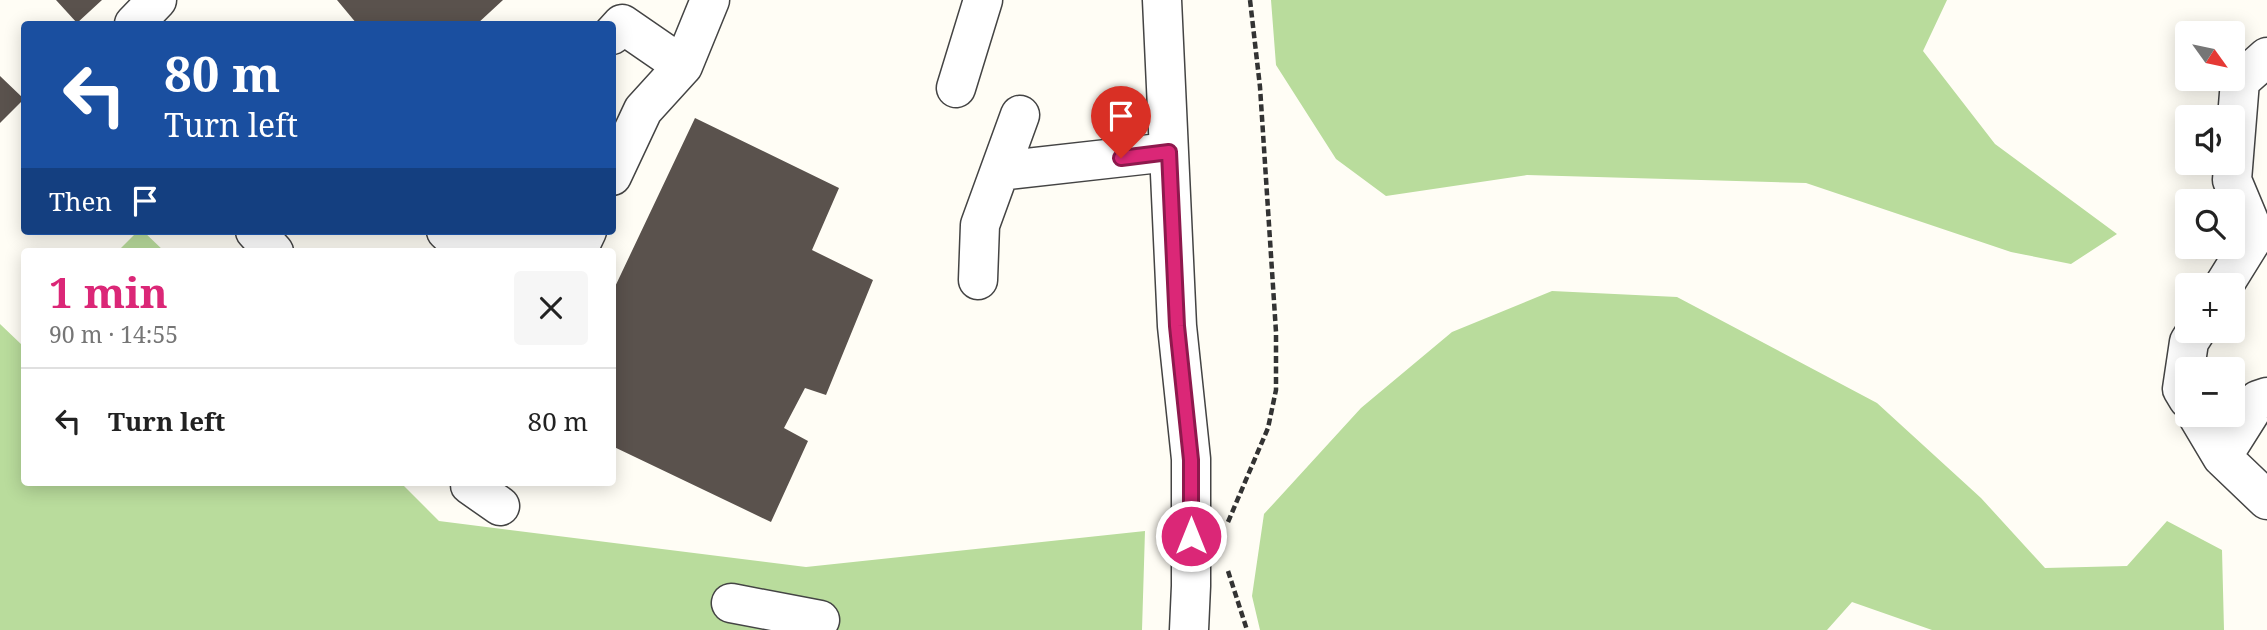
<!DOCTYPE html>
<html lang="en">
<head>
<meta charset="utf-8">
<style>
	body { margin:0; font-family:"Noto Serif",serif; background:#f6f6f6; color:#222; height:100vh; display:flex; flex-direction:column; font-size:26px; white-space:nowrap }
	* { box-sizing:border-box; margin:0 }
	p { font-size:23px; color:#767676 }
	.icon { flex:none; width:38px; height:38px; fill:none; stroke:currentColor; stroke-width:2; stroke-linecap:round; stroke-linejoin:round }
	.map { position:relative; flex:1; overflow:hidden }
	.sheet { position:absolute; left:21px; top:248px; width:595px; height:238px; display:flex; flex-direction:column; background:#fff; border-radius:7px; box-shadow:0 4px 18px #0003 }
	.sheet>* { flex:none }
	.banner { position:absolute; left:21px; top:21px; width:595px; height:214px; border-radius:7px; box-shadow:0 4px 18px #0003; background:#1a4fa0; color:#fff; overflow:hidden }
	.needle { width:46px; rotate:123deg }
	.buttons { position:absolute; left:2175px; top:21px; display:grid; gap:14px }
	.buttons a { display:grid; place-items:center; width:70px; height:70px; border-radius:7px; background:#fff; box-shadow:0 4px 18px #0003; font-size:35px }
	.pin { position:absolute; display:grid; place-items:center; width:60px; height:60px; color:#fff; margin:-72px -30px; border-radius:50% 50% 50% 0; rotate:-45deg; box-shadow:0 0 7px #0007 }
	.pin .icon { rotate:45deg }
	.me { position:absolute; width:77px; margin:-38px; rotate:0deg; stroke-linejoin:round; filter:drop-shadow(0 0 5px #0008) }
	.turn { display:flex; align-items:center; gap:24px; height:147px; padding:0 28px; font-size:32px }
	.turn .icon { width:91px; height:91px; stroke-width:2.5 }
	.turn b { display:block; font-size:49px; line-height:60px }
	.then { display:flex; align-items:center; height:66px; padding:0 28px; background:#0003; gap:14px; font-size:26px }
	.round { display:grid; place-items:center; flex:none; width:74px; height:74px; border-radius:7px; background:#f6f6f6 }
	.overview { display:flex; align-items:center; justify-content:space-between; height:119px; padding:0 28px }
	h1 { font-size:42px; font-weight:700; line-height:52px; color:#db2777 }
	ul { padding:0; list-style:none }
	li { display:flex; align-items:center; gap:21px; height:105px; padding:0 28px; border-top:2px solid #e0e0e0 }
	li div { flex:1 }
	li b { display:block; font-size:26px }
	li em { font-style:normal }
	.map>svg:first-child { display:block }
</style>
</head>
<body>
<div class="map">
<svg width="2267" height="630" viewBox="0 0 2267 630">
	<rect width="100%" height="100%" fill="#fffdf5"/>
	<path fill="#b9dc9c" d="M1271,0H1947L1923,51L1995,144L2117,234L2071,264L2011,252L1806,183L1527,175L1386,196L1336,159L1276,65Z
		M138,231H143L165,252H117Z
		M1552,291L1677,297L1877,403L1981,498L2045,568L2127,566L2167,521L2222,550L2224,630H1932L1852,602L1827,630H1260L1252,596L1264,514L1361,408L1452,332Z
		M0,324L22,345L24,343V483H401L439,521L806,567L1145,531L1142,630H0Z"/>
	<path fill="#5a524d" d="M56,0H102L77,23Z
		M337,0H503L477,24H357Z
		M0,76L24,99L0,123Z
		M695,118L839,188L812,250L873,280L826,395L805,388L784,428L808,441L771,522L612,446V293Z"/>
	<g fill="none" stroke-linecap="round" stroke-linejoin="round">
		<defs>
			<path id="minor" d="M1162,0L1177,326L1191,459V586L1189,630
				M134,24L157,0
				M612,35L622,24L683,66
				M956,88L983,0
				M1000,171L1169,152
				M612,176L643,110L683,66L710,0
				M255,231L274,252
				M446,231L468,252
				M484,252L510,236L558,252
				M577,252L587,231
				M978,280L980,225L1020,115
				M2224,285L2255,235L2232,180L2240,81L2267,57
				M2188,399L2182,389L2189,342L2196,331
				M2197,415L2222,457L2267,500
				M2222,457L2258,400L2267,397
				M470,483V485L500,506
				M731,603L820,620"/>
		</defs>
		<use href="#minor" stroke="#444" stroke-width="41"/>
		<path stroke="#333" stroke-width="4.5" stroke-dasharray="7 3.5" stroke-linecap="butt" d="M1228,522L1268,428L1276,390V332L1260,87L1250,0
			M1228,571L1247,630"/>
		<use href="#minor" stroke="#fff" stroke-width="38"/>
	</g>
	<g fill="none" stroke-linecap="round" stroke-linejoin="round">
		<defs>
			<path id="route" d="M1121,158L1169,152L1177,326L1191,460V536"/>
		</defs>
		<use href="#route" stroke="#8e194d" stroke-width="18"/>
		<use href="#route" stroke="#db2777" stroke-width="12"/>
	</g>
</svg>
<div class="buttons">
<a><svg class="needle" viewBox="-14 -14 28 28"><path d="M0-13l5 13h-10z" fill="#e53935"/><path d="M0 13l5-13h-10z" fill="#767676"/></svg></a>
<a><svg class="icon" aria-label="sound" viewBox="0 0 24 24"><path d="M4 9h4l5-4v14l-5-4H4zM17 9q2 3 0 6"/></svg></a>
<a><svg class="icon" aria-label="search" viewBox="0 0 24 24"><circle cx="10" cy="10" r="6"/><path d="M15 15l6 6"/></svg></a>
<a>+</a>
<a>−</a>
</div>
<div class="pin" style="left:1121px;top:158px;background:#d93025"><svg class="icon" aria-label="arrive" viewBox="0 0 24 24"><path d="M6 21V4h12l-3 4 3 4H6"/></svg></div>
<svg class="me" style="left:1191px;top:536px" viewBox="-20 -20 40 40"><circle r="17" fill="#db2777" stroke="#fff" stroke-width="3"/><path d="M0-11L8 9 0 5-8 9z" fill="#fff"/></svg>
<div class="banner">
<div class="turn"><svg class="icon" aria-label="left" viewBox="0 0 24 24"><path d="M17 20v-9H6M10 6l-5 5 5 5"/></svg><div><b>80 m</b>Turn left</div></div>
<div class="then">Then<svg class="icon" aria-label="arrive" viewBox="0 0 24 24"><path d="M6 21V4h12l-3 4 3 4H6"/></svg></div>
</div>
<section class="sheet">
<div class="overview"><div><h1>1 min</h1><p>90 m · 14:55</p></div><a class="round"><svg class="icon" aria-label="close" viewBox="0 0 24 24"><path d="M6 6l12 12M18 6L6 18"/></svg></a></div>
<ul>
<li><svg class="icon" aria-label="left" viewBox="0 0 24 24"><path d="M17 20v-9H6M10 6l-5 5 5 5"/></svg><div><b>Turn left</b></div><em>80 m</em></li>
</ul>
</section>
</div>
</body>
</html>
